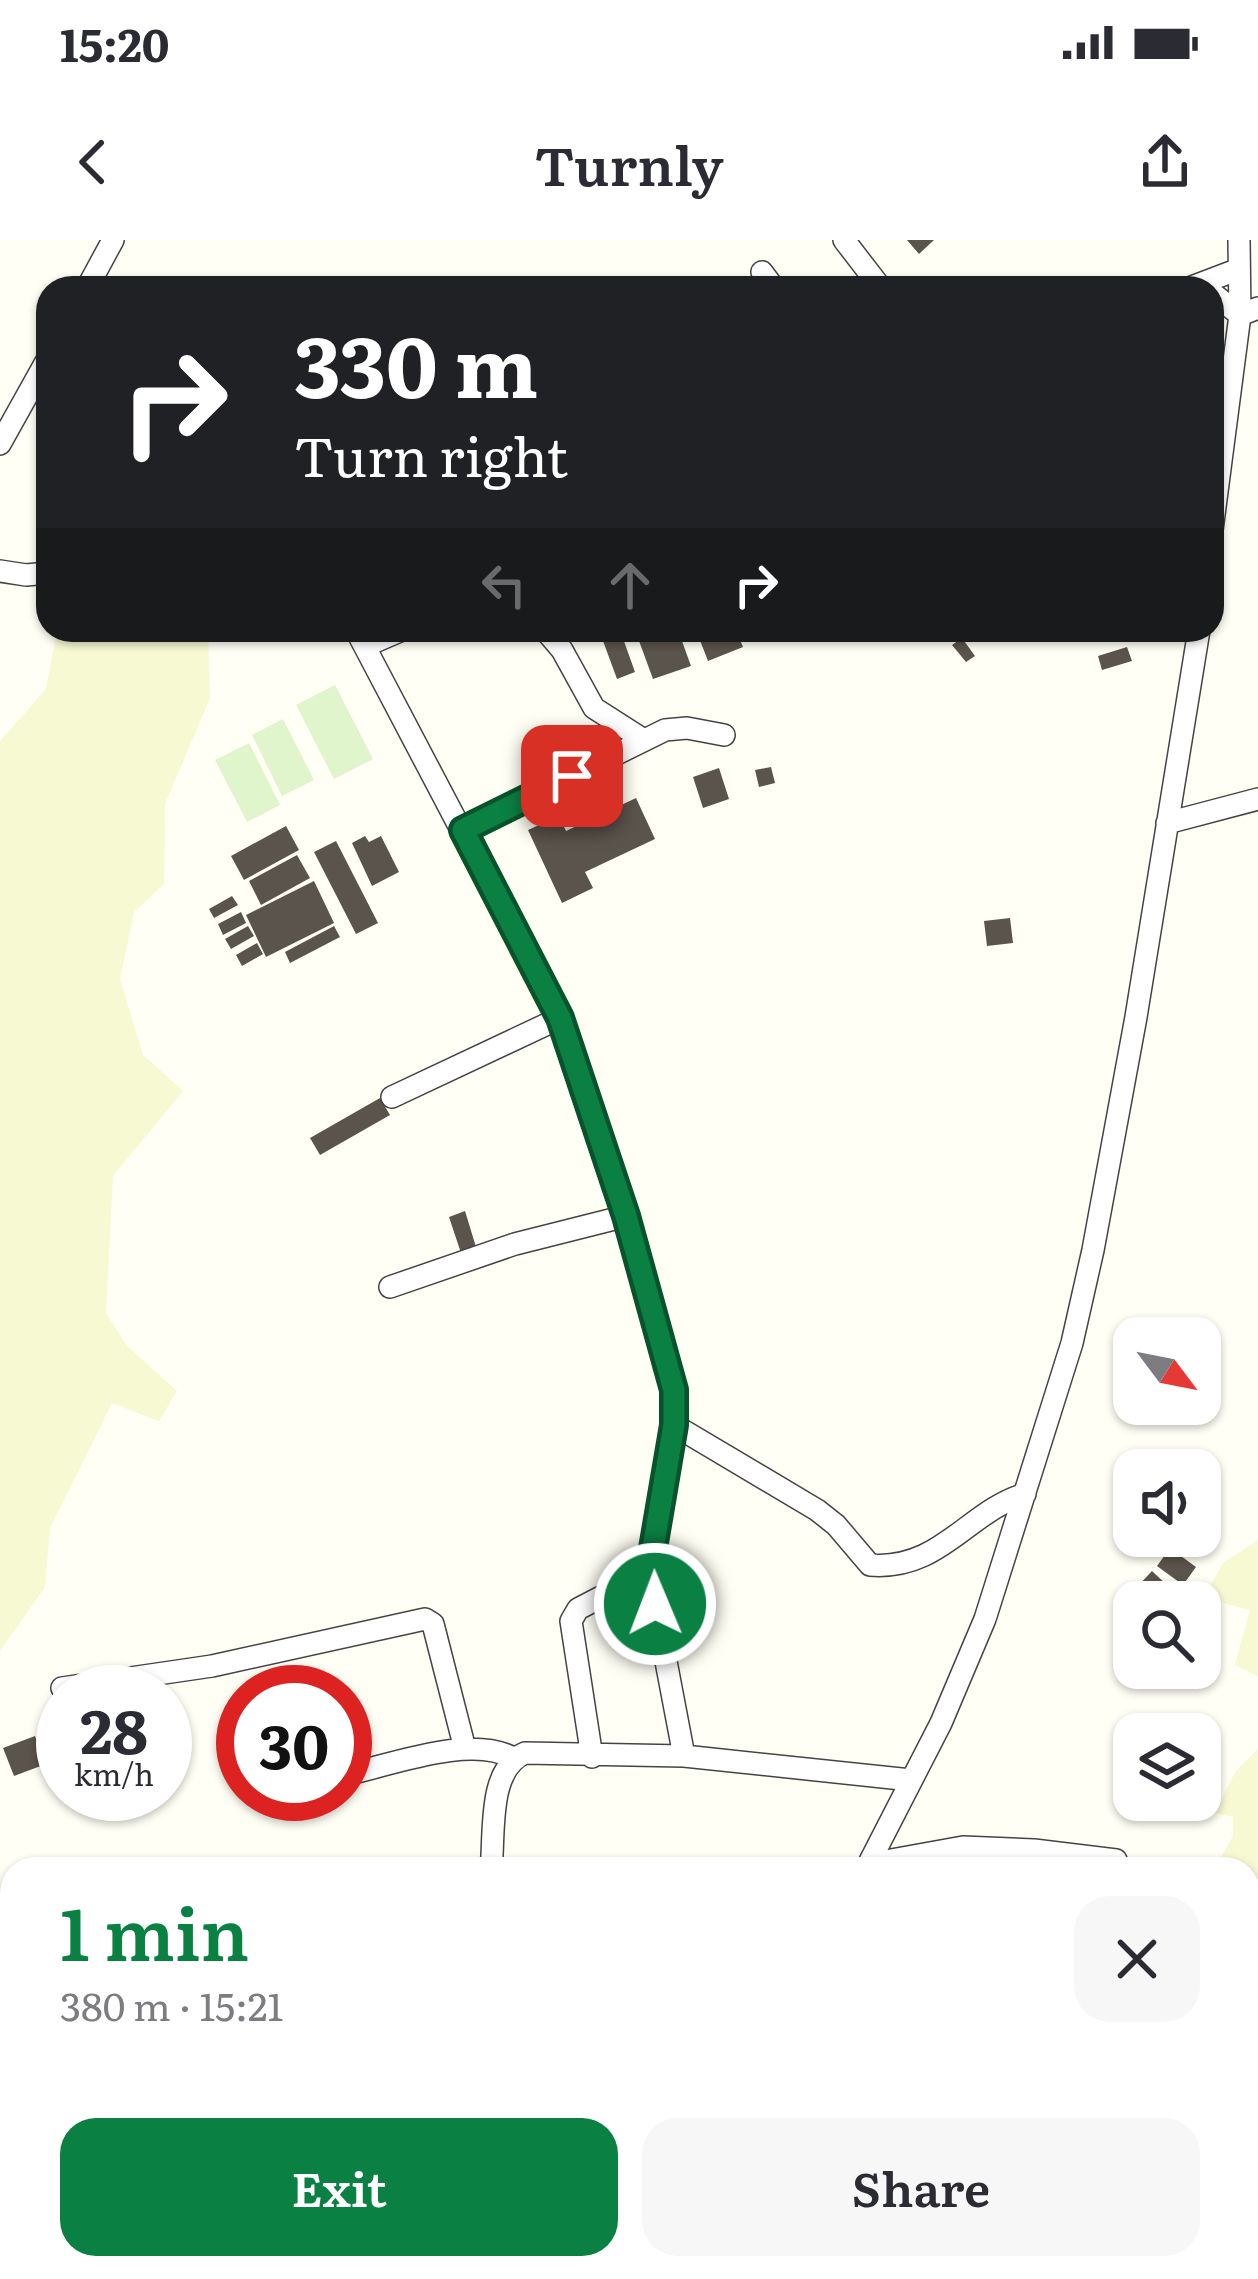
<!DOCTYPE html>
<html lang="en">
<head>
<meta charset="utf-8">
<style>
	body { margin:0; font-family:Literata,serif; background:#f7f7f7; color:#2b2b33; height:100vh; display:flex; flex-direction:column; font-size:45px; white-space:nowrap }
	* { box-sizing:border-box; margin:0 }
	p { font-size:39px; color:#7c7c81 }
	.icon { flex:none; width:66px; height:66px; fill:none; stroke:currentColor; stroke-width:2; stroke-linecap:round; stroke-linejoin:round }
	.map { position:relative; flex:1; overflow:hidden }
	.sheet { position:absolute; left:0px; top:1617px; width:1260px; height:423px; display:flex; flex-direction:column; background:#fff; border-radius:36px 36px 0 0; box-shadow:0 3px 9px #0004 }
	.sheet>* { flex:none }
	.top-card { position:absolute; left:36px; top:36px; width:1188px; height:366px; border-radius:36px; box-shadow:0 3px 9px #0004; background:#202124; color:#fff; overflow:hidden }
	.needle { width:78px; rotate:122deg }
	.fabs { position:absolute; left:1113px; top:1077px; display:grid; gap:24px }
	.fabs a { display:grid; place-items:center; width:108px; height:108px; border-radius:24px; background:#fff; box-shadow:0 3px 9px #0004; font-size:60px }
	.speed { position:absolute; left:36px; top:1425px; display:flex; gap:24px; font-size:60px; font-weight:700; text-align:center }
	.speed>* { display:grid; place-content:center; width:156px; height:156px; border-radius:50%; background:#fff; box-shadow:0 3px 9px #0004; line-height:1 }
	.speed small { font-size:30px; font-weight:400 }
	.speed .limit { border:18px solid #d22; background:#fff; color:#111 }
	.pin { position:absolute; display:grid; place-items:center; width:102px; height:102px; color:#fff; margin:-51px; border-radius:24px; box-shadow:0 6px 18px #0006 }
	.me { position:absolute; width:132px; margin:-66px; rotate:359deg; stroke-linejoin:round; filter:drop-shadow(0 0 9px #0008) }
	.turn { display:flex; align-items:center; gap:42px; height:252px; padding:0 60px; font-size:54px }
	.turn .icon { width:156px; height:156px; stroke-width:2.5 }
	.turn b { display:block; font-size:84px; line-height:102px }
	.lanes { display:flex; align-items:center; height:114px; padding:0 60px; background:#0003; justify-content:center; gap:60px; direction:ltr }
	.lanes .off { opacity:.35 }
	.round { display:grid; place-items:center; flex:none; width:126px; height:126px; border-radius:36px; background:#f7f7f7 }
	.headline { display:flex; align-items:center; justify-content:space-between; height:204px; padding:0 60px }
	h1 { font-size:72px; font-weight:600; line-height:90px; color:#0b8043 }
	.button { display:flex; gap:24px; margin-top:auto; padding:24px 60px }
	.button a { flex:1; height:138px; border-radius:36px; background:#0b8043; color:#fff; font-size:48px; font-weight:600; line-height:138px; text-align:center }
	.button a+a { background:#f7f7f7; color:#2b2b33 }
	.status { display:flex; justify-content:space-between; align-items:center; height:84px; padding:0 60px; background:#fff; direction:ltr }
	.status svg { height:33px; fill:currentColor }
	header { display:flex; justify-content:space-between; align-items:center; height:156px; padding:0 60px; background:#fff; font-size:54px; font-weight:600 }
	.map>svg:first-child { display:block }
</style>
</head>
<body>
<div class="status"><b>15:20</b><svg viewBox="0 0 49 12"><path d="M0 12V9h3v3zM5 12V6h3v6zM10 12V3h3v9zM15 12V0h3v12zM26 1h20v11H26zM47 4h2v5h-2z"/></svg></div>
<header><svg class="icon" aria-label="back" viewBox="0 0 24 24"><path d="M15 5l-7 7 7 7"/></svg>Turnly<svg class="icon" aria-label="share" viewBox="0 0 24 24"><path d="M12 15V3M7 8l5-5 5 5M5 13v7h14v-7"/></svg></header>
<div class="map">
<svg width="1258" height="2039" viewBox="0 0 1258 2039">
	<rect width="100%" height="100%" fill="#fffff5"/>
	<path fill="#f6f9d1" d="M57,390H208L210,458L165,564L164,644L134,672L120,739L143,815L183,851L113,936L106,1073L127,1106L177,1151L159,1181L112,1163L50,1288L45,1347L0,1411V501L46,449Z
		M1258,1300V1436L1235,1425L1250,1370L1203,1358L1223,1323Z
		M1258,1509V2039H1040L1039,2028H1248V1629L1215,1628L1233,1596V1577L1215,1573L1235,1532Z
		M0,1645L12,1656V2028H146L150,2039H0Z
		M379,2028H622L580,2039H361Z"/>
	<path fill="#e0f5cc" d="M335,445L373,519L334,539L296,465Z
		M283,479L314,540L282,556L252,495Z
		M249,503L280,565L247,582L215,520Z"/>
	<path fill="#5b544c" d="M907,0H934L919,14Z
		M599,390H620L635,432L617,439Z
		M635,390H678L691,426L653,439Z
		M696,390H736L743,407L708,421Z
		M754,390H788V391L758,401Z
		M962,398L975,416L966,422L952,405Z
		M1127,407L1132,421L1102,430L1098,416Z
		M771,527L775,543L759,547L755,530Z
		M719,528L729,559L703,568L693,537Z
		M636,558L655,599L585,632L593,648L562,663L528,590L559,576L566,591Z
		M286,586L299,610L244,640L231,616Z
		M365,596L369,602L381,596L399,632L372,646L352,603Z
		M336,601L378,683L356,694L314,612Z
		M297,615L310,638L261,665L249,641Z
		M314,641L334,683L266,717L246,675Z
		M232,656L238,665L214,678L209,669Z
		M241,672L246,683L223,695L218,684Z
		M1010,678L1013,703L987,706L984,681Z
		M248,686L254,696L231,709L225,699Z
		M334,686L340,697L290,723L285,712Z
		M257,703L263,714L242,726L236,715Z
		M380,858L390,875L320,915L310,898Z
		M465,971L476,1007L461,1013L449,977Z
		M1170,1308L1196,1327L1183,1345L1157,1326Z
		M1152,1331L1168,1346L1154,1362L1137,1347Z
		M35,1496L46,1524L14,1536L3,1508Z"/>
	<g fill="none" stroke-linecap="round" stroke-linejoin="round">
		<defs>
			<path id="minor" d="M844,0L881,48
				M762,32L774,48
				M87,48L113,0
				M1189,48L1239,29
				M1212,53L1240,75L1258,68
				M0,204L48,118
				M1212,290L1240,75L1239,0
				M0,331L26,335L48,333
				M356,390L560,778L626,976L675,1150L674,1185L649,1332L684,1516
				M545,390L562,410L594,468L644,500
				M365,406L402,390
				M1167,583L1258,559
				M463,590L665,490L687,488L724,495
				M392,857L560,778
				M390,1047L515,1004L626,976
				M674,1185L817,1270L836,1285L870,1325C940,1331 968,1271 1025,1254
				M62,1448L212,1426L425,1379L433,1384L465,1509
				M592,1517L571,1381L578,1369L649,1332
				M345,1535C391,1525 471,1494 513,1518
				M869,1624L963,1607L1034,1610L1116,1620
				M491,1629C495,1594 487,1529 525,1513L684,1516L911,1540
				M866,1629L941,1483L985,1379L1072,1103L1093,1010L1136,777L1199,390
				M0,1771L12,1765
				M277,2028L280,2039
				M841,2032L861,2028"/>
		</defs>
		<use href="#minor" stroke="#444" stroke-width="24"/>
		<use href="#minor" stroke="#fff" stroke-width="21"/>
	</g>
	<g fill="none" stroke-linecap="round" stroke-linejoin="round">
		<defs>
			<path id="route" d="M572,536L463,590L560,778L626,976L674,1150V1185L649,1332L655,1364"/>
		</defs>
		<use href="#route" stroke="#07532c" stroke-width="30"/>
		<use href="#route" stroke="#0b8043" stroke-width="21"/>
	</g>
</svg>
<div class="fabs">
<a><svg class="needle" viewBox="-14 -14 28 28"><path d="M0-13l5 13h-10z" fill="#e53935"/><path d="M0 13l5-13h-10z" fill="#7c7c81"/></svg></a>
<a><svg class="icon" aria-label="sound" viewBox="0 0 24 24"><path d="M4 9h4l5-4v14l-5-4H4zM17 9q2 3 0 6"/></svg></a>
<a><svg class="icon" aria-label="search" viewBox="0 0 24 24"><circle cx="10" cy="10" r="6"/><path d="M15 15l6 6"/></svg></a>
<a><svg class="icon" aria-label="layers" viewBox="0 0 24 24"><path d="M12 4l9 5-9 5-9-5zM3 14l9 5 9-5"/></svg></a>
</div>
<div class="speed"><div>28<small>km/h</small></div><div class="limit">30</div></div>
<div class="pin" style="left:572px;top:536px;background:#d93025"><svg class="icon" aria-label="arrive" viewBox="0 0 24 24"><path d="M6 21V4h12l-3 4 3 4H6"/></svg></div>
<svg class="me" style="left:655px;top:1364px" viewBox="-20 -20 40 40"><circle r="17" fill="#0b8043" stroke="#fff" stroke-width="3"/><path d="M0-11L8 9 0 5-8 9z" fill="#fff"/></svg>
<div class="top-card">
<div class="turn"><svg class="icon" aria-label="right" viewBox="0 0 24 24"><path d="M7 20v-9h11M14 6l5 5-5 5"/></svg><div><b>330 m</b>Turn right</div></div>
<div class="lanes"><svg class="icon off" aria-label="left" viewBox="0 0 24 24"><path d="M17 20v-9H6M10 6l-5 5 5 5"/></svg><svg class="icon off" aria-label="ahead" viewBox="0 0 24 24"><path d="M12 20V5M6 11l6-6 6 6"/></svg><svg class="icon" aria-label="right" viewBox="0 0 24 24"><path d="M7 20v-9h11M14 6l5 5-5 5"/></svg></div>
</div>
<section class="sheet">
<div class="headline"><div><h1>1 min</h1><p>380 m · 15:21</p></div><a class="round"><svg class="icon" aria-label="close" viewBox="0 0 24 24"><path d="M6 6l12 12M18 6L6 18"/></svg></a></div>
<div class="button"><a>Exit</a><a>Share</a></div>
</section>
</div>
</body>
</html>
